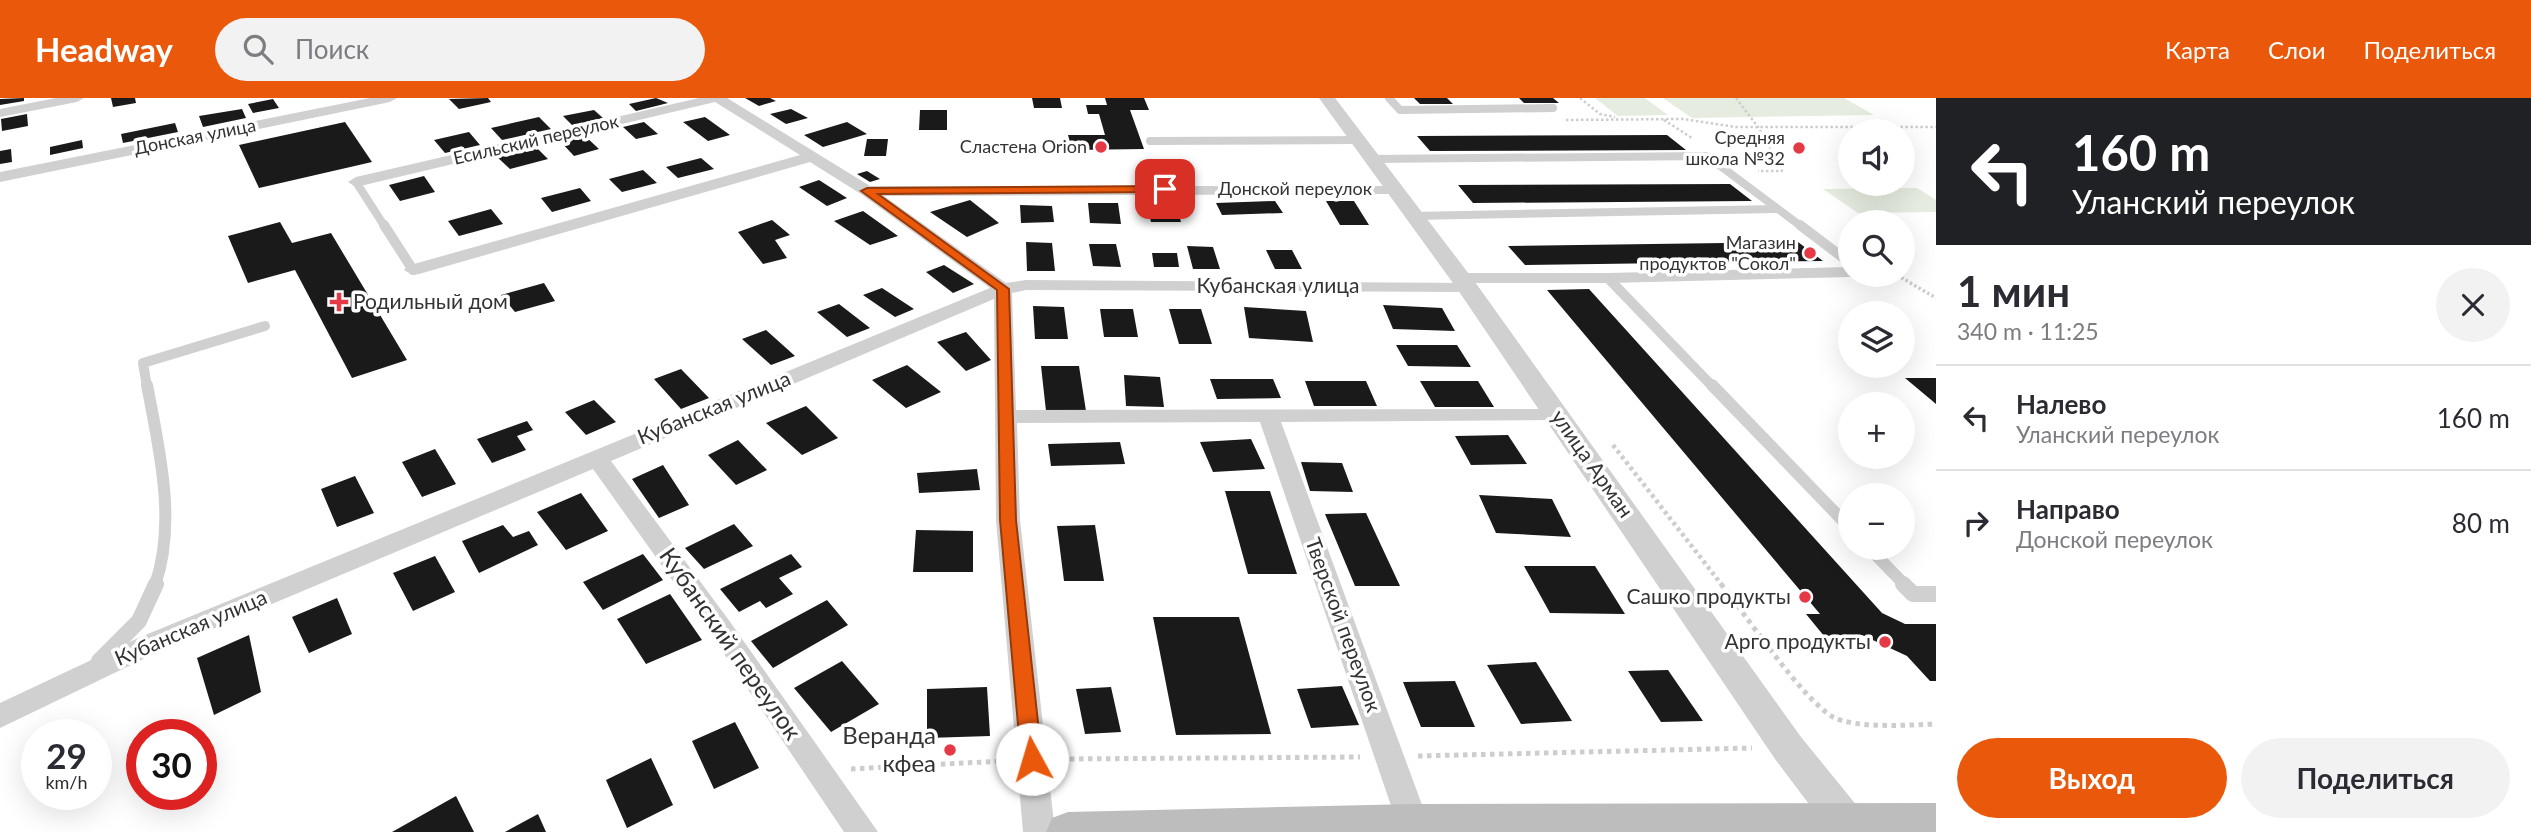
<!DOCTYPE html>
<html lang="ru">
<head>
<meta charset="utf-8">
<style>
	body { margin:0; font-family:Lato,sans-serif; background:#f2f2f3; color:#2b2b33; height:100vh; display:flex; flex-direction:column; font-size:26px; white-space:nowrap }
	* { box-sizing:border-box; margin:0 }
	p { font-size:23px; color:#7c7c81 }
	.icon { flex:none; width:38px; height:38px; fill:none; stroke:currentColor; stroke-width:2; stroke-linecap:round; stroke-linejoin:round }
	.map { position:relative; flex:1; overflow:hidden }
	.sheet { display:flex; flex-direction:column; background:#fff; width:595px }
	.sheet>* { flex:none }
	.guide { background:#202124; color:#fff; overflow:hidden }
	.buttons { position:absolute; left:1838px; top:21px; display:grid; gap:14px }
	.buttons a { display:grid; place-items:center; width:77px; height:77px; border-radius:50%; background:#fff; box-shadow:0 7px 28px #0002; font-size:35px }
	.speed { position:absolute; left:21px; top:621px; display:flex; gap:14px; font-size:35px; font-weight:700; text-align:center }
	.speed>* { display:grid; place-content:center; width:91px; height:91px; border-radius:50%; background:#fff; box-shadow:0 7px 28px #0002; line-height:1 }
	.speed small { font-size:18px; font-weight:400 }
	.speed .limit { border:10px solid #d22; background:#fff; color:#111 }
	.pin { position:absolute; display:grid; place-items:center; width:60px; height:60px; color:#fff; margin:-30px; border-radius:14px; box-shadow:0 4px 10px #0006 }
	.me { position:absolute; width:77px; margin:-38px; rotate:354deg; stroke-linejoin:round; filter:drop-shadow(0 0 5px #0008) }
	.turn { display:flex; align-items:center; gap:24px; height:147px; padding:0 21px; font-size:32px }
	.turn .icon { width:91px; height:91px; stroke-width:2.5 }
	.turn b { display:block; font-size:49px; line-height:60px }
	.round { display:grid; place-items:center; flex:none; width:74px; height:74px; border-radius:37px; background:#f2f2f3 }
	.summary { display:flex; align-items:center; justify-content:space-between; height:119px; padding:0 21px }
	h1 { font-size:42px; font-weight:700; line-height:52px }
	.button { display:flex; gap:14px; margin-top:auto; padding:14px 21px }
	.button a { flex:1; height:80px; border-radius:42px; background:#ea580c; color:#fff; font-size:28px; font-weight:700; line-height:80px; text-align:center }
	.button a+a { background:#f2f2f3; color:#2b2b33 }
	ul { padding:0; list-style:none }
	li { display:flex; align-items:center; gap:21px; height:105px; padding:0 21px; border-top:2px solid #e1e1e2 }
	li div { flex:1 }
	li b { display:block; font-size:26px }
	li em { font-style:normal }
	header { display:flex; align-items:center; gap:42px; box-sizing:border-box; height:98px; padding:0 35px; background:#ea580c; color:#fff }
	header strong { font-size:33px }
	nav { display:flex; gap:38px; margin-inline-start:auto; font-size:24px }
	.search { width:490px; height:63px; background:#f2f2f3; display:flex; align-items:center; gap:18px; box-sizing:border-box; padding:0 24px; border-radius:38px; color:#7c7c81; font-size:26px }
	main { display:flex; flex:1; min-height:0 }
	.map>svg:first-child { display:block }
</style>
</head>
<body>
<header>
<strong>Headway</strong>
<div class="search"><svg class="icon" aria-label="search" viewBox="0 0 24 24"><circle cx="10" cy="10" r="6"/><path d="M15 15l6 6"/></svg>Поиск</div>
<nav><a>Карта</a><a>Слои</a><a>Поделиться</a></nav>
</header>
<main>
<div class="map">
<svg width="1936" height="734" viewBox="0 0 1936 734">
	<rect width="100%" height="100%" fill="#fff"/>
	<path fill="#e6ecdf" d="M1595,0H1645L1668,17L1618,18Z
		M1663,0H1844L1874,17L1692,20Z
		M1917,90L1936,102V114L1858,115L1823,91Z"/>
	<path fill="#1a1a1a" d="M24,0V3L0,7V1Z
		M111,0H135L136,5L113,9Z
		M488,0L491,4L459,11L449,1Z
		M656,0L668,5L636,13L629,6Z
		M745,0H770L776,3L759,8Z
		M1032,0H1060L1062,10H1034Z
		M1105,0H1144L1149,12H1130L1144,51L1072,52L1068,37H1105L1099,16H1088L1086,7H1107Z
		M1414,0H1447L1453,6H1420Z
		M1519,0H1553L1559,5H1524Z
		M273,1L279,10L253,15L248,6Z
		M242,11L246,20L203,29L199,18Z
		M791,11L808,20L786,26L770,16Z
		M594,12L603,20L572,27L563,18Z
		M920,12H947V32H919Z
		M27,16L28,28L2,33L1,21Z
		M539,19L551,31L502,42L491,30Z
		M705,19L730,37L708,43L683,24Z
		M345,24L372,64L259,90L239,47Z
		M644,24L658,36L636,41L623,29Z
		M847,24L867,36L823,49L804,37Z
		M175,25L178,34L123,45L121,36Z
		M469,34L480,47L445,55L434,42Z
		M1667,37L1686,52L1430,53L1417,38Z
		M585,38L599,51L574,58L560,43Z
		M867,41H888L886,58H864Z
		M82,42L83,50L50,57V49Z
		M535,48L548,61L510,71L496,58Z
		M11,51L12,64L0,66V53Z
		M701,60L714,71L678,80L666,69Z
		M643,72L657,85L622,94L609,81Z
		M867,73L880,81L870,84L857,76Z
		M424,78L435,94L400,103L389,87Z
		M819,82L847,100L827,108L799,89Z
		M1730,86L1752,103L1473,105L1458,87Z
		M580,90L591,103L552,114L541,100Z
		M970,102L999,125L967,139L930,114Z
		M1146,103H1175L1181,124H1151Z
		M1275,103L1283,115L1222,117L1216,105Z
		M1326,103H1354L1369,127H1340Z
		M1088,105H1118L1121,126L1090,125Z
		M1020,107L1052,108L1054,124L1021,125Z
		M491,111L503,126L459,138L448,123Z
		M863,113L898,138L870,147L834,123Z
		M772,122L790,137L775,142L787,160L763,166L738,134Z
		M280,124L292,145L331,135L407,262L352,280L295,172L248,185L228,138Z
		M1026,144L1052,145L1055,173H1027Z
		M1798,144L1823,163L1525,167L1508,148Z
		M1089,146H1116L1121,169L1093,168Z
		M1187,148L1213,149L1220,171H1193Z
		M1266,152H1292L1302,171H1275Z
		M1152,155H1177L1179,169H1154Z
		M944,167L974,186L953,195L926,174Z
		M544,185L555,203L515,214L501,197Z
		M882,190L914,211L895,219L863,197Z
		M1589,191L1882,515L1905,526H1936V583H1930L1907,558L1862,537L1824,538L1806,516H1820L1547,192Z
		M839,206L870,230L847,239L817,214Z
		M1383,207L1442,210L1455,233L1393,231Z
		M1033,208L1064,209L1068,241H1035Z
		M1244,209L1306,213L1313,244L1249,240Z
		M1100,211H1133L1138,239H1104Z
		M1169,211H1201L1212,246H1179Z
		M766,232L795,258L771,267L742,241Z
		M966,234L991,262L966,273L937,244Z
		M1396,247H1457L1471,269L1408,268Z
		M907,267L941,294L906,310L872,282Z
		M1041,268H1079L1086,313H1046Z
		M681,271L709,300L681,311L654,281Z
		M1124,277L1160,279L1164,309L1126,308Z
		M1905,280H1936V306Z
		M1210,281H1273L1281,300L1217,301Z
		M1305,283H1366L1377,308H1314Z
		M1420,283H1478L1494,309H1435Z
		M594,302L616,324L586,337L565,314Z
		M806,308L838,340L802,357L766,325Z
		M527,323L533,332L517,338L526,352L492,365L477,341Z
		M1508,337L1527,366L1471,367L1455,338Z
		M1251,341L1265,371L1213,374L1200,344Z
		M738,342L767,372L736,387L708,357Z
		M1120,344L1125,366L1051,368L1048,346Z
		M435,351L456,386L422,399L402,364Z
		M1301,364L1342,365L1353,394L1310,393Z
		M663,367L689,407L659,420L632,381Z
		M977,371L980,392L919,395L917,375Z
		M355,378L374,415L337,429L321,391Z
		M1225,393H1270L1297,476H1248Z
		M581,395L608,433L566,452L537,414Z
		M1479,397L1552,401L1571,439L1496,435Z
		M1366,415L1400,488H1355L1325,416Z
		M734,426L753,448L704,471L685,450Z
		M503,427L513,439L529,433L538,447L479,475L462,443Z
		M1095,427L1104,483H1064L1057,428Z
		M916,432L973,433V474H913Z
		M643,456L663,482L603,512L583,484Z
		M791,456L802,469L779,480L793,496L766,510L760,503L739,514L720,491Z
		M435,458L455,494L413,513L393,475Z
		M1524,468H1595L1625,516L1550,515Z
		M670,496L702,542L646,566L617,521Z
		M337,500L352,536L309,555L292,519Z
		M827,502L848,527L773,570L751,543Z
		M1153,519H1239L1271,636L1176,637Z
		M249,537L261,594L214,617L197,560Z
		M842,563L879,606L831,634L794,590Z
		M1536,564L1572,623L1521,626L1487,567Z
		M1668,572L1703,623L1661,624L1628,573Z
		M1455,583L1475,629H1421L1403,584Z
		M1342,588L1359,627L1311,630L1297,591Z
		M987,589L990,638L927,640V591Z
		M1111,589L1121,634L1085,636L1076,591Z
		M735,624L759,670L714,691L692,643Z
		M651,660L673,707L627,730L606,682Z
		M456,698L474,734H392Z
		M538,716L546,734H505Z"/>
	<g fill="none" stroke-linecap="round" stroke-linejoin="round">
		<path stroke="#cdcdcd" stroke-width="2.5" stroke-dasharray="2.5 2.5" stroke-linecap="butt" d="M1580,0L1600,16L1615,19
			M1736,0L1758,29L1782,73H1758
			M1566,22L1683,21L1736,29H1936
			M1664,22L1692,40"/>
		<path stroke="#cdcdcd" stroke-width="3.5" stroke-dasharray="2.5 2.5" stroke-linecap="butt" d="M1897,177L1936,200"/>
		<path stroke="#cdcdcd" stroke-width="4.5" stroke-dasharray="3.5 3.5" stroke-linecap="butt" d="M1613,347L1722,487"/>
		<path stroke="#cdcdcd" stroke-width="5" stroke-dasharray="4.5 4.5" stroke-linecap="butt" d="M1721,486C1746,517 1802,601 1833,619C1856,631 1910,627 1936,626
			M1418,658L1752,650
			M1061,661L1360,659
			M851,671L1003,663"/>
		<path stroke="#d0d0d0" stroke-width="8" d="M1389,0L1400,12L1553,10
			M1150,43L1359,42
			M1372,61L1707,58L1802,129
			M356,84L385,129
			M1413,118L1776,111"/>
		<path stroke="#d0d0d0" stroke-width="10" d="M384,127L413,172
			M1800,127L1850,165
			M1460,180H1608L1713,289
			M1608,180L1850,174
			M147,289L143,265L265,228"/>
		<path stroke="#d0d0d0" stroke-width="12" d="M147,287C159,350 177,425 155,487
			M1712,287L1850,430
			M1869,450L1905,487"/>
		<path stroke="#d0d0d0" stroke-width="16" d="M1903,486L1913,496H1936
			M99,563L139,523L156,486"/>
		<path fill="#d0d0d0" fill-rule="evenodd" d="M56,0H84L77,4L0,19V11Z
			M370,0H397L390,4L0,84V74Z
			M699,0H727L870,88H1400L1402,91L1394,96L884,98L1006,185L1026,182L1473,185L1476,189L1473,193L1467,194L1026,192L1012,195L1016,312L1566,311L1569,316L1566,321L1558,322L1281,324L1432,734H1400L1260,324L1017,325L1020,422L1055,734H1023L996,422L994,201L611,363L728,521L878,734H844L710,535L593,371L158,554L0,630V605L138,540L990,190L861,96L810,64L419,176L413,177L404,172L407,168L800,57L715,4L356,89L348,84L356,79Z"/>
		<path fill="#d0d0d0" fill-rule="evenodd" d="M1319,0H1335L1475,184L1801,639L1862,714L1868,727L1864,734H1830L1775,661L1458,192Z"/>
		<path fill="#bdbdbd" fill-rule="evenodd" d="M1936,705V734H1046L1052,720L1068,714L1414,706Z"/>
	</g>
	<path fill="#ea580c" stroke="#983908" stroke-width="2" d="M1165,88L1169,89V94L878,96L1009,191L1016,422L1042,661L1039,668L1032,670L1024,668L1021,661L1000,422L997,192L861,93L867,90Z"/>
	<g fill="#e63946" stroke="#fff" stroke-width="2.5">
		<circle cx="1101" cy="49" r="7"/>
		<circle cx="1799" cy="50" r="7"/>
		<circle cx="1810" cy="155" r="7"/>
		<path d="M335.5 193.5h7v7h7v7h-7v7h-7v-7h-7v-7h7z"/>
		<circle cx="1805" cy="499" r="7"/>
		<circle cx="1885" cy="544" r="7"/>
		<circle cx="950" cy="652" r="7"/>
	</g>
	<g text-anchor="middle" stroke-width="7" stroke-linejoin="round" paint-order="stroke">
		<g font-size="18" fill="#333" stroke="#fff">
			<text transform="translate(195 39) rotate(-11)" y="6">Донская улица</text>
			<text transform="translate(536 42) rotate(-13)" y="6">Есильский переулок</text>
			<text x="1295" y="97">Донской переулок</text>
		</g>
		<g font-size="18" fill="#333" stroke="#fff" text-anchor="end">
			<text x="1785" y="46">Средняя<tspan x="1785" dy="21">школа №32</tspan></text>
			<text x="1087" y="55">Сластена Orion</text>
			<text x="1796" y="151">Магазин<tspan x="1796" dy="21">продуктов "Сокол"</tspan></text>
		</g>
		<g font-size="21" fill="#333" stroke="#fff">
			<text x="1278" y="195">Кубанская улица</text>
			<text transform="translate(714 310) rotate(-22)" y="7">Кубанская улица</text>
			<text transform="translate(1592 366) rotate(55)" y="7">улица Арман</text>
			<text transform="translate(1343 527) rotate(70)" y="7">Тверской переулок</text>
			<text transform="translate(191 530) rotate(-23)" y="7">Кубанская улица</text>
		</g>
		<g font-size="21" fill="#333" stroke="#fff" text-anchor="end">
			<text x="353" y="211" text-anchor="start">Родильный дом</text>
			<text x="1791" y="506">Сашко продукты</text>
			<text x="1871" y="551">Арго продукты</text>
		</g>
		<g font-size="24" fill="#333" stroke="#fff">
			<text transform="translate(730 546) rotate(55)" y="8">Кубанский переулок</text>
		</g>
		<g font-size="24" fill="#333" stroke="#fff" text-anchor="end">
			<text x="936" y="646">Веранда<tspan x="936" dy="28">кфеа</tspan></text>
		</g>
	</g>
</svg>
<div class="buttons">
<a><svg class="icon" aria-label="sound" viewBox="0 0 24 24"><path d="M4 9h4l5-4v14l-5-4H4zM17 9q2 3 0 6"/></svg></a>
<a><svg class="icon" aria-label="search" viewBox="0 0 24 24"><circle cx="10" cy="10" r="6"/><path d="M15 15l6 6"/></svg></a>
<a><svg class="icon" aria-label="layers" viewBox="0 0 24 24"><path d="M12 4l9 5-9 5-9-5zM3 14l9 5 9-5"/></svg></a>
<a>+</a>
<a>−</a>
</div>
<div class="speed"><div>29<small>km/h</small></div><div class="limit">30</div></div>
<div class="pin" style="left:1165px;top:91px;background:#d93025"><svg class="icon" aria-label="arrive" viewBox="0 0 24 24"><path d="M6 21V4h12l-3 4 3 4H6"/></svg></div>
<svg class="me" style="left:1032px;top:661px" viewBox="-20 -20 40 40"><circle r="19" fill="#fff"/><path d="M0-13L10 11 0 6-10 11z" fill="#ea580c"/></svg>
</div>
<section class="sheet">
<div class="guide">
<div class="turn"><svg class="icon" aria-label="left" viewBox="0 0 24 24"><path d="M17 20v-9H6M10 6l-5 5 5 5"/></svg><div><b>160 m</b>Уланский переулок</div></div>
</div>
<div class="summary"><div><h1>1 мин</h1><p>340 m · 11:25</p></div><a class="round"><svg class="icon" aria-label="close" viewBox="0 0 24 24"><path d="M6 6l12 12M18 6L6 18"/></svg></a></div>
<ul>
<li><svg class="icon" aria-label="left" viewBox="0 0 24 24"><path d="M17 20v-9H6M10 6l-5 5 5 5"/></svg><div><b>Налево</b><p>Уланский переулок</p></div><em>160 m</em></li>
<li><svg class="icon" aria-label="right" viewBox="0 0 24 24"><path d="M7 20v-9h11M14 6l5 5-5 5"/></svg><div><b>Направо</b><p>Донской переулок</p></div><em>80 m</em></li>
</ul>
<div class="button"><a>Выход</a><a>Поделиться</a></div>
</section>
</main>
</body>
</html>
